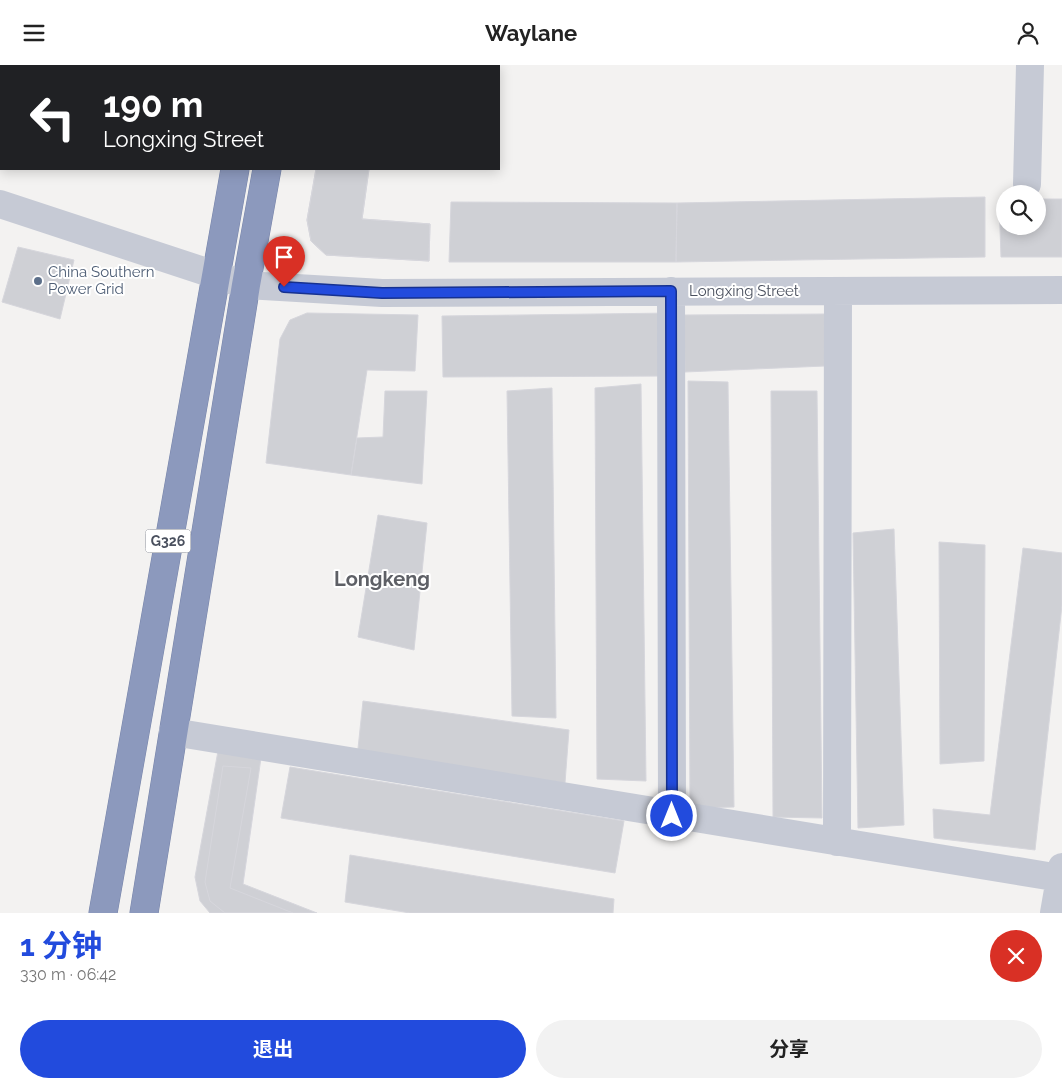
<!DOCTYPE html>
<html lang="zh">
<head>
<meta charset="utf-8">
<style>
	body { margin:0; font-family:Raleway,"Noto Sans SC",sans-serif; background:#f2f2f2; color:#222; height:100vh; display:flex; flex-direction:column; font-size:19px; white-space:nowrap }
	* { box-sizing:border-box; margin:0 }
	p { font-size:16px; color:#767676 }
	.icon { flex:none; width:28px; height:28px; fill:none; stroke:currentColor; stroke-width:2; stroke-linecap:round; stroke-linejoin:round }
	.map { position:relative; height:848px; overflow:hidden }
	.panel { display:flex; flex-direction:column; background:#fff; flex:1 }
	.panel>* { flex:none }
	.top-card { position:absolute; left:0px; top:0px; width:500px; height:105px; box-shadow:0 2px 12px #0003; background:#202124; color:#fff; overflow:hidden }
	.fabs { position:absolute; left:996px; top:120px; display:grid; gap:10px }
	.fabs a { display:grid; place-items:center; width:50px; height:50px; border-radius:50%; background:#fff; box-shadow:0 2px 12px #0003; font-size:25px }
	.pin { position:absolute; display:grid; place-items:center; width:42px; height:42px; color:#fff; margin:-51px -21px; border-radius:50% 50% 50% 0; rotate:-45deg; box-shadow:0 0 5px #0007 }
	.pin .icon { rotate:45deg }
	.me { position:absolute; width:55px; margin:-28px; rotate:0deg; stroke-linejoin:round; filter:drop-shadow(0 0 4px #0008) }
	.turn { display:flex; align-items:center; gap:18px; height:105px; padding:0 20px; font-size:22px }
	.turn .icon { width:65px; height:65px; stroke-width:2.5 }
	.turn b { display:block; font-size:35px; line-height:42px }
	.round { display:grid; place-items:center; flex:none; width:52px; height:52px; border-radius:26px; background:#f2f2f2 }
	.head { display:flex; align-items:center; justify-content:space-between; height:85px; padding:0 20px }
	h1 { font-size:30px; font-weight:700; line-height:38px; color:#224bdd }
	.action { display:flex; gap:10px; margin-top:auto; padding:10px 20px }
	.action a { flex:1; height:58px; border-radius:30px; background:#224bdd; color:#fff; font-size:20px; font-weight:700; line-height:58px; text-align:center }
	.action a+a { background:#f2f2f2; color:#222 }
	header { display:flex; justify-content:space-between; align-items:center; height:65px; padding:0 20px; background:#fff; font-size:22px; font-weight:700 }
	.map>svg:first-child { display:block }
</style>
</head>
<body>
<header><svg class="icon" aria-label="menu" viewBox="0 0 24 24"><path d="M4 6h16M4 12h16M4 18h16"/></svg>Waylane<svg class="icon" aria-label="person" viewBox="0 0 24 24"><circle cx="12" cy="8" r="4"/><path d="M4 21q1-7 8-7t8 7"/></svg></header>
<div class="map">
<svg width="1062" height="848" viewBox="0 0 1062 848">
	<rect width="100%" height="100%" fill="#f3f2f1"/>
	<path fill="#cfd0d5" stroke="#d6d6dc" d="M333,0H384L333,1Z
		M333,0H384L333,1Z
		M316,104H369L362,154L430,159L429,196L326,190L311,176L307,155Z
		M316,104H369L362,154L430,159L429,196L326,190L311,176L307,155Z
		M985,132V192L676,197L677,138Z
		M1038,134H1062V192H1001L999,135H1005V161H1038Z
		M451,137L677,138L676,197H449Z
		M18,182L74,195L60,254L2,237Z
		M307,248L418,250L415,306L367,305L351,410L266,398L280,274L290,255Z
		M671,248V311L443,312L442,251Z
		M825,249V301L685,307L684,250Z
		M688,316L728,317L734,742L690,743Z
		M641,319L646,716L597,714L595,323Z
		M552,323L556,653L512,651L507,326Z
		M385,326H427L422,419L351,410L357,373L383,372Z
		M771,326H817L822,753L773,752Z
		M378,450L427,458L414,585L358,572Z
		M894,464L904,760L858,763L853,468Z
		M939,477L985,480L984,696L940,699Z
		M1023,483L1062,488V540L1035,785L934,773L933,744L990,750Z
		M363,636L569,665L565,718L357,693Z
		M218,686L261,693L243,819L317,848H210L200,836L195,812Z
		M223,701L251,703L230,823L293,848H225L210,836L205,817Z
		M290,702L624,756L615,808L281,753Z
		M350,790L614,834L613,848H410L345,837Z"/>
	<g fill="none" stroke-linecap="round" stroke-linejoin="round">
		<defs>
			<path id="highway" d="M254,1V0
				M286,1V0
				M103,848L235,104
				M144,848L246,220L267,104"/>
		</defs>
		<use href="#highway" stroke="#7784a9" stroke-width="29"/>
		<path stroke="#c6cad5" stroke-width="28" d="M1027,119L1030,0
			M0,139L246,220L382,228L1062,225
			M671,226L672,751
			M173,667L1060,813
			M837,777L838,226
			M1054,848L1062,802"/>
		<use href="#highway" stroke="#8c99bd" stroke-width="28"/>
	</g>
	<g fill="none" stroke-linecap="round" stroke-linejoin="round">
		<defs>
			<path id="route" d="M284,222L382,228L671,226L672,751"/>
		</defs>
		<use href="#route" stroke="#163190" stroke-width="12"/>
		<use href="#route" stroke="#224bdd" stroke-width="9"/>
	</g>
	<circle fill="#5c6f8a" stroke="#fff" stroke-width="2" cx="38" cy="216" r="5"/>
	<g text-anchor="middle" stroke-width="4" stroke-linejoin="round" paint-order="stroke">
		<rect fill="#fff" stroke="#80848e" stroke-width="1" x="145.5" y="464.5" width="45" height="23" rx="4"/>
		<g font-size="14" font-weight="bold" fill="#4a505e">
			<text x="168" y="481">G326</text>
		</g>
		<g font-size="15" fill="#4e5e75" stroke="#fff" text-anchor="start">
			<text x="48" y="212">China Southern<tspan x="48" dy="17">Power Grid</tspan></text>
		</g>
		<g font-size="15" fill="#4a505e" stroke="#fff">
			<text x="744" y="231">Longxing Street</text>
		</g>
		<g font-size="20" font-weight="bold" fill="#5e6066" stroke="#fff">
			<text x="382" y="521">Longkeng</text>
		</g>
	</g>
</svg>
<div class="fabs">
<a><svg class="icon" aria-label="search" viewBox="0 0 24 24"><circle cx="10" cy="10" r="6"/><path d="M15 15l6 6"/></svg></a>
</div>
<div class="pin" style="left:284px;top:222px;background:#d93025"><svg class="icon" aria-label="arrive" viewBox="0 0 24 24"><path d="M6 21V4h12l-3 4 3 4H6"/></svg></div>
<svg class="me" style="left:672px;top:751px" viewBox="-20 -20 40 40"><circle r="17" fill="#224bdd" stroke="#fff" stroke-width="3"/><path d="M0-11L8 9 0 5-8 9z" fill="#fff"/></svg>
<div class="top-card">
<div class="turn"><svg class="icon" aria-label="left" viewBox="0 0 24 24"><path d="M17 20v-9H6M10 6l-5 5 5 5"/></svg><div><b>190 m</b>Longxing Street</div></div>
</div>
</div>
<section class="panel">
<div class="head"><div><h1>1 分钟</h1><p>330 m · 06:42</p></div><a class="round" style="background:#d93025;color:#fff"><svg class="icon" aria-label="close" viewBox="0 0 24 24"><path d="M6 6l12 12M18 6L6 18"/></svg></a></div>
<div class="action"><a>退出</a><a>分享</a></div>
</section>
</body>
</html>
